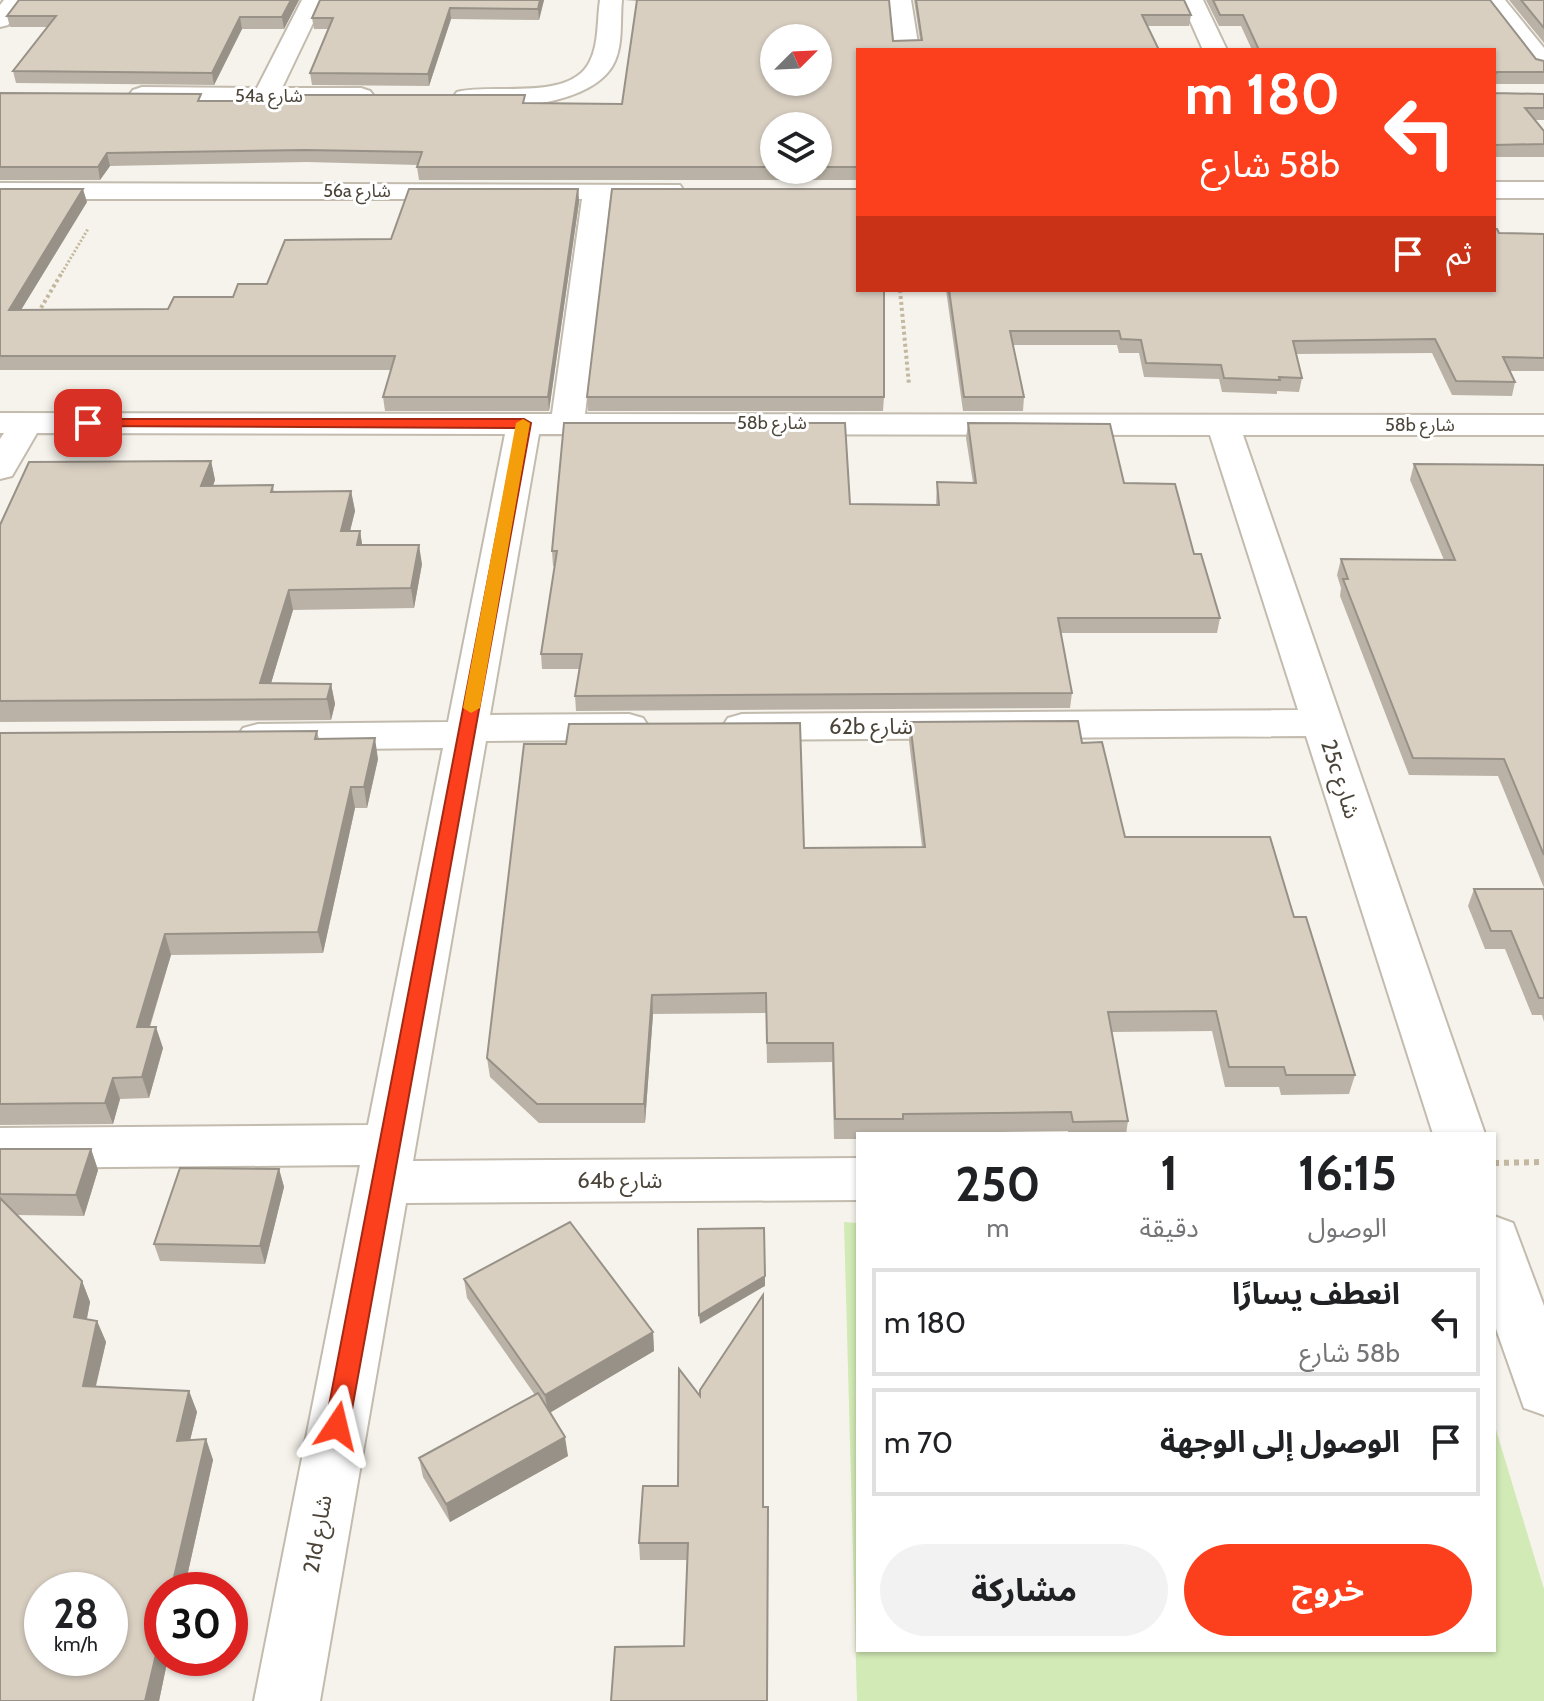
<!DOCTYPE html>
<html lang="ar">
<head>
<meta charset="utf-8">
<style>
	body { margin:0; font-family:Cabin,"Noto Sans Arabic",sans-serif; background:#f2f2f2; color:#202124; direction:rtl; height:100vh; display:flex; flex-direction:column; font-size:30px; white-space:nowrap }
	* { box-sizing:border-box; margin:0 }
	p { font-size:26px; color:#757577 }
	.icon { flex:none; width:44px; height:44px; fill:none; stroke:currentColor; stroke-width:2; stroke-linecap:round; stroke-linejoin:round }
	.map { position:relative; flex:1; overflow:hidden; direction:ltr }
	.side { position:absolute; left:856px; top:1132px; width:640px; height:520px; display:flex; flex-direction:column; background:#fff; border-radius:0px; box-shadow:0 2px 6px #0004; direction:rtl }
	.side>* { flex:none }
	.hud { position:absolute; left:856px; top:48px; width:640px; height:244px; border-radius:0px; box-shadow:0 2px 6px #0004; direction:rtl; background:#fc3f1d; color:#fff; overflow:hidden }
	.needle { width:52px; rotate:66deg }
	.fabs { position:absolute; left:760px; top:24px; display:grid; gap:16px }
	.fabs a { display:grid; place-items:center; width:72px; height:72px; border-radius:50%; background:#fff; box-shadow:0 2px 6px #0004; font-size:40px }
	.speed { position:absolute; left:24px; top:1572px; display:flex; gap:16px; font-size:40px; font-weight:700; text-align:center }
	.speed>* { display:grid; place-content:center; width:104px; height:104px; border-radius:50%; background:#fff; box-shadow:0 2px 6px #0004; line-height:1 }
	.speed small { font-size:20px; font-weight:400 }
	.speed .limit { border:12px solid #d22; background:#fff; color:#111 }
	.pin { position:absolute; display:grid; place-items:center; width:68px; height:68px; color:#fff; margin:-34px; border-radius:16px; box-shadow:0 4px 12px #0006 }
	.me { position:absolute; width:88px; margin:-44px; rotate:10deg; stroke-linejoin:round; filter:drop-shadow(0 0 6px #0008) }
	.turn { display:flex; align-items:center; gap:28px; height:168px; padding:0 24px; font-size:36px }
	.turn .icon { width:104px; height:104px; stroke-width:2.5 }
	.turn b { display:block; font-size:56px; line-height:68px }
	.then { display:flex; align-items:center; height:76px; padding:0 24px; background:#0003; gap:16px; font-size:30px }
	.eta { display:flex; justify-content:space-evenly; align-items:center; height:136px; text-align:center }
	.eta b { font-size:48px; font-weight:700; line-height:56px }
	.primary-button { display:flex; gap:16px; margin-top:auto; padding:16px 24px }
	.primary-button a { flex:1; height:92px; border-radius:48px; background:#fc3f1d; color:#fff; font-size:32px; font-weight:700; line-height:92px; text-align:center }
	.primary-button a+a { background:#f2f2f2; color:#202124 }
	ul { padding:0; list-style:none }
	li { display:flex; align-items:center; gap:24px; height:108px; margin:0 16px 12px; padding:0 8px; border:4px solid #e0e0e0; border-radius:0px }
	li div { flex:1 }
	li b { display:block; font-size:30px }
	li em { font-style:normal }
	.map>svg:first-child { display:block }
</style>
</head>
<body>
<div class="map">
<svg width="1544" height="1701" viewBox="0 0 1544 1701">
	<rect width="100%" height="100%" fill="#f6f3ec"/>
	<path fill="#d2eab5" d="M844,1222L858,1223V1650H1494V1423L1544,1589V1701H857Z"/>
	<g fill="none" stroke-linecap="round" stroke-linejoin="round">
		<defs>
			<path id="minor" d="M4,0H27L8,25L0,27V5Z
				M302,0H324L282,88H361L370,91L374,96L370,101L142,103L133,100L129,95L133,90L142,87L257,88Z
				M600,0H622C620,19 623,43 615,61C596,106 498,113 457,102L453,97L457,92C492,83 571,102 590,61C599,43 597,19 600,0Z
				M889,0H911L919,50H895Z
				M1181,0H1203L1227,50H1203Z
				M1482,0H1505L1544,48V71L1535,69Z
				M1494,182H1544V198H1494Z
				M0,183L680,185L684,191L680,197L610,199L585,414L1544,415V435H1243L1485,1134H1433L1306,736L742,740L728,736L722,727L728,718L742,714L1298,710L1210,435L539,434L490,715L629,714L643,718L649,727L643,736L629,740L486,741L413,1161L858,1158V1200L406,1203L320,1701H254L360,1165L0,1168V1128L368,1125L443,748L258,750L243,746L237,737L243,728L258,724L448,722L505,434L37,433L12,476L0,479V439L4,433H0V413L552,414L582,199H0Z
				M1494,1216L1513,1223L1544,1306V1415L1524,1408L1494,1323Z"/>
		</defs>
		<use href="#minor" stroke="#c2bbae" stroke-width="4"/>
		<path stroke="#c4b79f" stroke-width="3" stroke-dasharray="2 2" stroke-linecap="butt" d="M60,276L88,229"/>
		<path stroke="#c4b79f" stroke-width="4" stroke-dasharray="3 3" stroke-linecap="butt" d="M900,290L909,385
			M38,313L61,274"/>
		<path stroke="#c4b79f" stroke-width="6" stroke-dasharray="5 5" stroke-linecap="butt" d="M1494,1163L1544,1162"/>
		<use href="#minor" fill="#fff" fill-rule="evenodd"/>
	</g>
	<path fill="#bab2a6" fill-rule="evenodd" d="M299,0L284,29H242L214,85L16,83L13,71L47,27H10L7,16Z
		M320,0H597H544L539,20L451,19L429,86L312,85L310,73L328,29H314L312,18Z
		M624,0H889L893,41L920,40L914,0H1184L1191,15L1189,26H1147L858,50V180H419L417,167L418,165L307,162L110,166L100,180H0V93L203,101L622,104L637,1ZM774,126H818V170H774Z
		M1206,0H1490L1536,59L1544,61V84H1494L1495,93L1544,94V120H1535L1544,131V157H1494V50H1252L1241,26H1219Z
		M1509,0H1544V43Z
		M0,189L87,202L21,310L168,309L233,297L267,284L391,239L578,189L579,202L549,411H385L383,397L391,370H0Z
		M1499,233L1544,234V371H1510L1515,382L1512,396L1452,395L1432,353L1296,354L1302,378L1299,392L1277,391V394L1222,392L1219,379L1144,377L1139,353H1119L1117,345H1013L1024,397L1023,411H963L946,290H1494Z
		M587,397H884L883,411H588Z
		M968,423L1124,483L1194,554L1220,618L1217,633H1060L1072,693L1070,708L576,711L575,696L579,669H542L541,654L555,566H553L552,551L850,504L936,505L937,482L973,483L966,438Z
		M211,461L215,480L213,486L273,485L274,492L351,491L355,511L350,531H360L362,545L422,564L414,608L293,610L271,683L331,684L335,704L331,720L0,722V525Z
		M1414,464L1544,465V888L1498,776L1409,775L1340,596L1341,588L1337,575L1341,559L1444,560L1410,480Z
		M910,722L1082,743L1125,837L1294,917L1355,1075L1349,1094L1281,1095L1279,1087H1225L1212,1031L1112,1032L1128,1121L1126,1134H1068V1131L858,1134V1139H834L832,1062L767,1063L766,1013L653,1014L645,1123H539L490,1077L487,1058L804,848L922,847L909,741Z
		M317,731L319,739L378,759L367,808H355L323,953L171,955L150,1027L163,1048L149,1098L120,1099L113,1124L0,1125V733Z
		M1474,889H1544V1022L1542,1015H1532L1505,949H1485L1468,906Z
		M0,1149H91L98,1170L84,1216L16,1215L82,1281L90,1302L87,1319L97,1321L106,1342L96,1386L189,1391L197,1412L190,1440L206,1439L213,1460L184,1590H162L168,1658L159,1701H0Z
		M279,1169L284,1187L265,1264L160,1261L154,1244Z
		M464,1279L653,1332L654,1351L550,1412L568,1456L450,1522L423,1477L419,1458L535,1395L467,1298Z
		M700,1396L684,1646L687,1560H640L639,1543L678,1486Z"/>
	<path fill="#979187" d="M291,0H299L284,29L282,17Z
		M540,0H544L539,20L538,9Z
		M450,8L451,19L429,86L428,74Z
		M240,17L242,29L214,85L212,73Z
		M107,153L110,166L100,180L98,167Z
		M83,189L87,202L13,323L9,310Z
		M578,189L579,202L549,411L548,397Z
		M211,461L215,480L206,505L201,486Z
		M351,491L355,511L345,551L341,531Z
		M360,531L363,550L357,545Z
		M419,545L422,564L414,608L411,588Z
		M289,590L293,610L266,700L260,683Z
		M331,684L335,704L331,720L327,699Z
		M375,738L378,759L367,808L364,787Z
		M351,787L355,808L323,953L318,932Z
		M165,934L171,955L143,1048L137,1027Z
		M652,995L653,1014L645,1123L644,1104Z
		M156,1027L163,1048L149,1098L142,1077Z
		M113,1078L120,1099L113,1124L105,1103Z
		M91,1149L98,1170L84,1216L76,1195Z
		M279,1169L284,1187L265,1264L260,1246Z
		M765,1276V1286L700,1324L699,1315Z
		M82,1281L90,1302L83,1338L74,1317Z
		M97,1321L106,1342L91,1406L83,1386Z
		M653,1332L654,1351L548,1414L545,1395Z
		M189,1391L197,1412L185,1461L177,1441Z
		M565,1437L568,1456L450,1522L446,1504Z
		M206,1439L213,1460L184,1590H171Z
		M162,1629V1658H168L159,1701H145Z"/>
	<path fill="#d8cfc1" stroke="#979187" stroke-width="2" fill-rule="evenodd" d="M19,0H291L282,17H240L212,73L13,71L56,16H7Z
		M320,0H540L538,9L450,8L428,74L310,73L333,18H312Z
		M637,0H889L893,41L922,40L916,0H1184L1191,15H1142L1159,50H858V167H818V126H774V167H417L422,152L305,150L107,153L98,167H0V93L201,94L198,101H299L302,95H525L523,103L622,104ZM774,38H818V82H774Z
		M1213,0H1490L1536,59L1544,61V72H1497L1494,75V50H1259L1243,15H1220Z
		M1521,0H1544V28Z
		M1494,77L1495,93L1544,94V108H1525L1544,131V144L1494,145Z
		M0,189H83L9,310L168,309L174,297H233L238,284H267L285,240L391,239L409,189H578L548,397H383L395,356H0Z
		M612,189H858V290H884V397H587Z
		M1494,229H1497L1499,233L1544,234V358L1503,357L1515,382L1456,381L1435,339L1293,341L1302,378L1279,377L1280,380L1224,378L1221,365L1146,363L1141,340L1121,339L1119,331H1010L1024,397H964L949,290H1494Z
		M564,423H845L850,504L939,505L937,482L976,483L968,423L1110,424L1124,483L1175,484L1194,554H1201L1220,618H1058L1072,693L575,696L582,654H541L557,551H552Z
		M211,461L201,486L273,485L271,492L351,491L341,531H360L357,545H419L411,588L289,590L260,683L331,684L327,699L0,701V525L29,462Z
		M1414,464L1544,465V855L1504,759L1413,758L1343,579H1348L1341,559L1455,560Z
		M1078,721L1082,743L1102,742L1125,837H1270L1294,917H1306L1355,1075H1286L1284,1067H1229L1216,1011L1108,1012L1128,1121L1073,1122L1071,1112L903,1114V1119H835L833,1043H767L766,993L652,995L644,1104H537L487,1058L524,744H566L569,724L800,723L804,848L925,847L910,722Z
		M317,731L315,739L375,738L364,787H351L318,932L165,934L137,1027H156L142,1077L113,1078L105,1103L0,1104V733Z
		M1474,889H1544V998H1539L1511,931H1491Z
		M0,1149H91L76,1195L0,1194Z
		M180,1168L279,1169L260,1246L154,1244Z
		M0,1198L82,1281L74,1317L97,1321L83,1386L189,1391L177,1441L206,1439L171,1590H162V1629L145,1701H0ZM42,1590H110V1658H42Z
		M570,1222L653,1332L545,1395L464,1279Z
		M764,1228L765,1276L699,1315L698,1229Z
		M763,1295V1507H768L767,1701H611L615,1647L684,1646L688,1543H639L643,1486H678L679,1369L700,1396V1390Z
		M538,1393L565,1437L446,1504L419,1458Z"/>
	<path fill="#fc3f1d" stroke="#a42913" stroke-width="2" d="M88,419H524L531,423L349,1426L346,1434L337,1437L329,1434L325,1426L517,428L83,426V420Z"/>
	<path fill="#f59e0b" d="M523,419L530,423L480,708L471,713L463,708L516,423Z"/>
	<g text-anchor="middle" stroke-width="6" stroke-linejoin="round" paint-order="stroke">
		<g font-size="18" fill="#4b4439" stroke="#fff">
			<text x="269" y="102">54a شارع</text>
			<text x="357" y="197">56a شارع</text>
			<text x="772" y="429">58b شارع</text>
			<text x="1420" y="431">58b شارع</text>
		</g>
		<g font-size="22" fill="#4b4439" stroke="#fff">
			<text x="871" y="734">62b شارع</text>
			<text transform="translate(1341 779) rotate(72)" y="8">25c شارع</text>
			<text x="620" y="1188">64b شارع</text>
			<text transform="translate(317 1534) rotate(-80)" y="8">21d شارع</text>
		</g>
	</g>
</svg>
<div class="fabs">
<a><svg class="needle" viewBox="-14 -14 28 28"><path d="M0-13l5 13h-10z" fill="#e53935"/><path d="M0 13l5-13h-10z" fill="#757577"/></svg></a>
<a><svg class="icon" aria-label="layers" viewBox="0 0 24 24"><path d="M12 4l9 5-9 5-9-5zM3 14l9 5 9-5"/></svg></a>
</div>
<div class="speed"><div>28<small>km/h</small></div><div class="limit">30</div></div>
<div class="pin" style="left:88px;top:423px;background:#d93025"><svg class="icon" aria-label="arrive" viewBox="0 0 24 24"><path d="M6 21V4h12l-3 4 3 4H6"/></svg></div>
<svg class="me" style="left:337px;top:1426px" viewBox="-20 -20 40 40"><path d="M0-17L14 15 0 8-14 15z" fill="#fc3f1d" stroke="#fff" stroke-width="4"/></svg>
<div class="hud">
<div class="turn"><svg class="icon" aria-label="left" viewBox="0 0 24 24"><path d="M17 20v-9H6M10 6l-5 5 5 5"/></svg><div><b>180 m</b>58b شارع</div></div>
<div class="then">ثم<svg class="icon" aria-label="arrive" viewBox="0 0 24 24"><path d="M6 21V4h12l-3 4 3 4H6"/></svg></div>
</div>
<section class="side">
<div class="eta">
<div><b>16:15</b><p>الوصول</p></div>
<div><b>1</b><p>دقيقة</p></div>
<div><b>250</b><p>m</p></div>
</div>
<ul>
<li><svg class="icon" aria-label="left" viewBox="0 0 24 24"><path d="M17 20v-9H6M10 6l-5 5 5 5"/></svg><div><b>انعطف يسارًا</b><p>58b شارع</p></div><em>180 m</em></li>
<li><svg class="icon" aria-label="arrive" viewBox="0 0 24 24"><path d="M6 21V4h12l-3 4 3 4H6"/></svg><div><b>الوصول إلى الوجهة</b></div><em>70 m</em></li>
</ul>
<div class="primary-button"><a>خروج</a><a>مشاركة</a></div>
</section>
</div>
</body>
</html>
